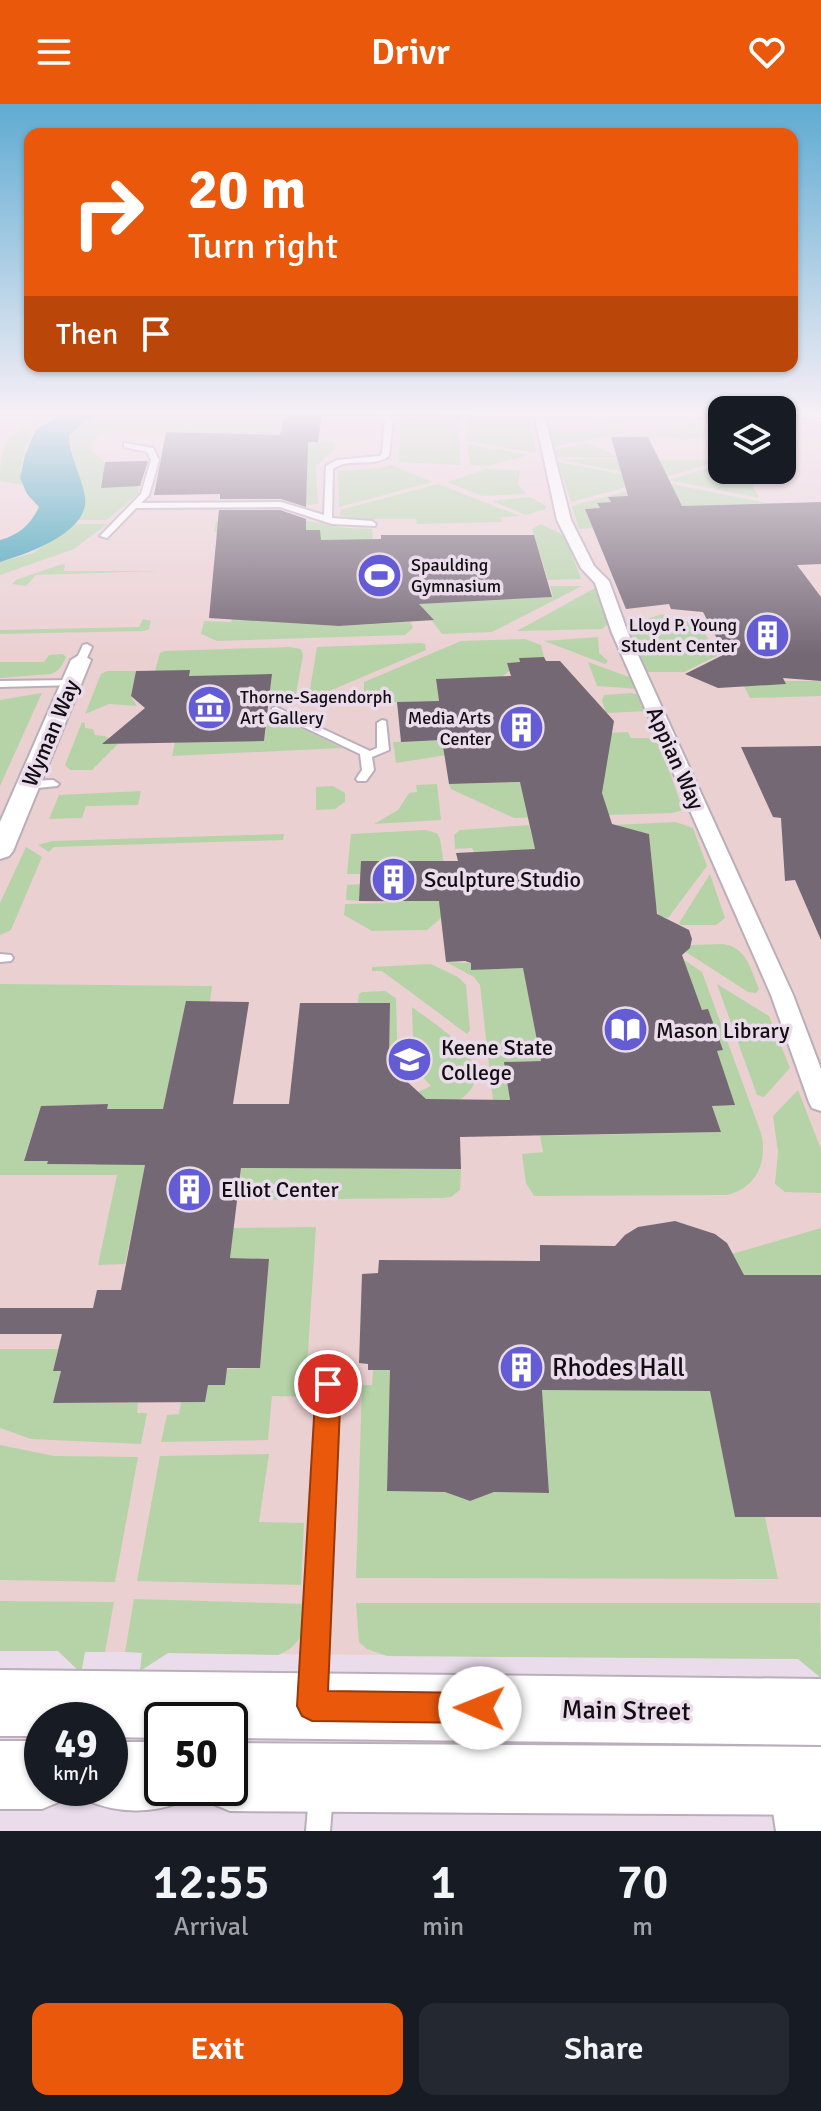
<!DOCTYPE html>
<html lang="en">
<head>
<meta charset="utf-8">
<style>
	body { margin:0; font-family:Signika,sans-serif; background:#242831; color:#f1f3f6; height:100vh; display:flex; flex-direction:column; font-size:30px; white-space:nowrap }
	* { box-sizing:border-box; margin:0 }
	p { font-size:26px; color:#9ea1a6 }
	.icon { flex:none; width:44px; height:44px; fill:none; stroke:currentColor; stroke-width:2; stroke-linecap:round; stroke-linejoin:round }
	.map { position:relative; height:1727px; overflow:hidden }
	.drawer { display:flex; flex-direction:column; background:#171b24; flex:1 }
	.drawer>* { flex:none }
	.banner { position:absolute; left:24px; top:24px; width:774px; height:244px; border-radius:16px; box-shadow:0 2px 6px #0004; background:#ea580c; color:#fff; overflow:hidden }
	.controls { position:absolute; left:708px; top:292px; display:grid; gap:16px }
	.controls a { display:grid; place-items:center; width:88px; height:88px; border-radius:16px; background:#171b24; box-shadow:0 2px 6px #0004; font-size:40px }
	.speed { position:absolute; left:24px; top:1598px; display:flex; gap:16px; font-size:40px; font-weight:700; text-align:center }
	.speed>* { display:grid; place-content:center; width:104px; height:104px; border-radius:50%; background:#171b24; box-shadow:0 2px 6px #0004; line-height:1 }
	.speed small { font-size:20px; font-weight:400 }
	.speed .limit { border:4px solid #111; border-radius:12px; background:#fff; color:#111 }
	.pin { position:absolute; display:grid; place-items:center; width:68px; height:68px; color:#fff; margin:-34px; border:4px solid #fff; border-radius:50%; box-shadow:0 2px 8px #0007 }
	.me { position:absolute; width:88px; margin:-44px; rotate:271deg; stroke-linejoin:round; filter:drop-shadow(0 0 6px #0008) }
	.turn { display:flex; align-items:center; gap:28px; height:168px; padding:0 32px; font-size:36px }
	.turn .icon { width:104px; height:104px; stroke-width:2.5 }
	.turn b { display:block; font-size:56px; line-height:68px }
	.then { display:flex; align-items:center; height:76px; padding:0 32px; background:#0003; gap:16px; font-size:30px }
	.eta { display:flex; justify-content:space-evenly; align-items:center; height:136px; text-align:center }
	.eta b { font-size:48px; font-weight:600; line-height:56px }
	.action { display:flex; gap:16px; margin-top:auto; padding:16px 32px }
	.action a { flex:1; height:92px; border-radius:16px; background:#ea580c; color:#fff; font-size:32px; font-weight:600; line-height:92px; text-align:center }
	.action a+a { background:#242831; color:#f1f3f6 }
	header { display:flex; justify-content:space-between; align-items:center; height:104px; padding:0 32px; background:#ea580c; color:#fff; font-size:36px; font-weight:600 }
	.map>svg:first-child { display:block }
</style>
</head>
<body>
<header><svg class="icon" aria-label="menu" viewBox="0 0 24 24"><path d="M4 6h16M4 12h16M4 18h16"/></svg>Drivr<svg class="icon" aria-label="heart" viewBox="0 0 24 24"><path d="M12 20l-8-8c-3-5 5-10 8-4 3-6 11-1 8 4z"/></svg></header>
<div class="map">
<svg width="821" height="1727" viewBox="0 0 821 1727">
	<rect width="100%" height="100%" fill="#eadcea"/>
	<path fill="#ebd0d2" d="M0,309H722V366H782V309H821V1574L798,1555L168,1549L140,1567L142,1548H85L81,1569L58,1547L0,1546Z"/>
	<path fill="#b5d3a7" d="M40,309H65C55,313 43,317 36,325C26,337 17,367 23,381L0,377C0,336 9,333 40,309Z
		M102,309H285L280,331H235L293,338H335L334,346L316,362L318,400L305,401L307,376L186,352L191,328C158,328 126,318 94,335L91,347L105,358L101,383L138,382V390L107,416H78L82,409L69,331L89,314Z
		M466,313L529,314L536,349L467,337Z
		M410,314H458L461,361L399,358L400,317Z
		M575,318H622L625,329L551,343L547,321H552L553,328L616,327L614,320Z
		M691,319L722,328V333L679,336L678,333L632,334L631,331Z
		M588,339L621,354L554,353L553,346Z
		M467,340L525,350L526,352L486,362L470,361Z
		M557,355L722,356V357L657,375Z
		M558,358L647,375L649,377L571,398Z
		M722,360V366H746L759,394L669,376Z
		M391,361L433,378L339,403L338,367L381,364Z
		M486,365L520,366L518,380L526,390L482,392L447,378Z
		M661,378L821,410L753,400L682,402L679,396L664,397L661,392L609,393L611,398L597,399L600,404L585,405L593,424L579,425L572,402Z
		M438,380L520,412L501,413L502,418L417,420L416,415H353L340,411V406Z
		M530,393L546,402V405L526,411L492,397Z
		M216,417H306L347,424L372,425L373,435L321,439L319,426L214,428Z
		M75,420H107L74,445L0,471V458L33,449Z
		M541,420L565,432L581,475L548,476L532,425Z
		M62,460L65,461L64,467H160L36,471L26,482L12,480L16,476Z
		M550,482H582L492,528L442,530L419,500H412L553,493Z
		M595,484L611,517L602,525L517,527Z
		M663,510L665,513L699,518L717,552L684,568H646L626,521Z
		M143,515L151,517L149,525L144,527L0,530V526L139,523Z
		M232,515L339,522L410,518L413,524L405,531L217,537L201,530L204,517L231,518Z
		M598,533L599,549L608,557L605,560L544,537Z
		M525,535L541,541L544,553L519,554L520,558L502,573L436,575L439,597L364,599V578L461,537Z
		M421,539L425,540L426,546L320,591H309L317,543Z
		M290,543L301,545L303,551L295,596L281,603L269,598L272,570L188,576L155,567L160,549L165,547Z
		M63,550L66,553C63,561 59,567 51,570L0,574V558H44L49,551Z
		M588,558L632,574L639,585L597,582Z
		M107,567H136L131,592L137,602L109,600L85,610L101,570Z
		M784,577H821V592L750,594L744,582L785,580Z
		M42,589L0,682V596Z
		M632,589L642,592L648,607L606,609L602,597L604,591Z
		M269,609L342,644L172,652L178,625L264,637Z
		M82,618L85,619V624L93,625L95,631L105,632L118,640L92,666H70L65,661Z
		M628,628L631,634H658L683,706L672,709L514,714L451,685L449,680L526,678L599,681L608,629Z
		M457,636L447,651L396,659L393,638Z
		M437,680L441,716L374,720L398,706L409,689L417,688L416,681Z
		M333,682L345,689V698L335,705L316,706V683Z
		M141,687L138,701L86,702L82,714L49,715L59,691Z
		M676,718L693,724L707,762L668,814L659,812L655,800L632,794L655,792L649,730L613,721Z
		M529,721L535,745L474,748L472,744L455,745L454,731L460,726Z
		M425,726L437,729L440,735L450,799L447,809L427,826L372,827L344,811L345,800L391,799L346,796L347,781L360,780V770H347L351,730Z
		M284,730L283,736L54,743L49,748L38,741L52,737Z
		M26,743L42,753L11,826L0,831V799Z
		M710,770L725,814L716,821H681L679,819Z
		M723,840C747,843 751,866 759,885L756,889L748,888L686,848L691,841Z
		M677,851L702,868L761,1029C768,1057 757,1084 727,1091L534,1092L526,1079L522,1050L543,1048L540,1032L721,1028L712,1002L717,947L722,946L708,906H702L687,865H670Z
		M522,855L541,957L505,958L510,996H493L480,881L474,873L446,858L471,859L472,866Z
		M431,860L458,873L466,881L470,926L467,930L382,867H372V863Z
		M0,880L212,882L210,898H186L163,1005H107V1000L41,1002L24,1056L48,1057V1060L95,1061L97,1057L171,1058L143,1074L125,1160L98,1161L117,1071H0Z
		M717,880L769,912L790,964L764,993L757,991Z
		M385,887L396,894L398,970L389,969L390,899H358L359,890L362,888Z
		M412,903C436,921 508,964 459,996L418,995V988L431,982L414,964Z
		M798,986L821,1045V1089L785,1088L775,1080L778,1048L773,1012Z
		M242,1058L283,1064L461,1065L460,1086L451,1093L443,1094L238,1096Z
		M316,1123L306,1279L319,1280L317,1293L272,1292L268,1336L161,1338L167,1311L179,1310L181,1298H205L208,1281L227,1265L260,1264L269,1155L230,1154L233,1124Z
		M821,1124V1172L727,1171L732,1150Z
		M0,1245H58L53,1267H61L54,1299H138L137,1309H147L141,1340L31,1335L0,1324Z
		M704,1254L735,1413H765L778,1475L356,1474L362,1281H372L373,1266H391L387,1387L445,1388L470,1397L494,1388L549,1389L542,1286Z
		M0,1341L54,1352L138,1353L115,1478L0,1476Z
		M269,1350L259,1418L304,1419L301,1481L137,1477L160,1352Z
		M134,1495L308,1500C305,1525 303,1541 278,1551L168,1549L140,1567L142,1549L125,1548Z
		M0,1497L114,1498L105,1548H85L81,1569L58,1547H0Z
		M356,1499H820L821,1574L798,1555L387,1552L367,1545L359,1538Z"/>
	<path fill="#339db2" d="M65,309H102L89,314L69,331C69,353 82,372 85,393C90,429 26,450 0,458V436C19,431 30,421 39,403L27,390L20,374L25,351L36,325Z"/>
	<path fill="#756875" d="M285,309H322L318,338H308L306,403L281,395H220V390L154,391L166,328L280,331Z
		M611,333H648L682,402L821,398V460L797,461L821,493V577L783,574L786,580L718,584L685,570L725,550L703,508L671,505L669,500L626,505L585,405L600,404L597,399L611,398L608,393L628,392Z
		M148,357L140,382L101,384L105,358Z
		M219,406H280L306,415V426H320L321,436L381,435V431H534L552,493L419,500L434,516L339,522L209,514Z
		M544,553L546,557H560L614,617L602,689L612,720L649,730L657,810L689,826L692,835L690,844L682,851L702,906L708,905L723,946L717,947L735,1001L712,1002L721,1028L460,1033L461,1065L241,1064L230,1154L269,1155L260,1264H227L225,1281H208L205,1298L53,1299L61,1267H53L62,1230H0V1204H93L97,1186H121L145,1061L47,1060L48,1057H24L41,1002L108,1000L107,1005H163L186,897L249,898L233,1000H289L300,899H390L389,961L426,995L510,996L504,958L541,957L523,864L471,866V859L465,857L446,858L439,797H359L361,757H458L456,749L535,745L520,678L449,680L442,636L401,638L397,598L439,597L436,575L511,572L507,559L520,558L519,554Z
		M190,566L189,572L272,570L264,637L102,640L145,604L131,592L136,567Z
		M821,642V836L795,776L785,777L781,714L773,713L741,643Z
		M675,1117L715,1130L727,1139L744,1171H821V1413H735L710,1287L542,1286L549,1389L494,1388L470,1397L445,1388L387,1387L390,1266H368V1260L359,1259L362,1170L378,1169L379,1156L540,1157V1141L615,1142L625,1131L638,1123Z"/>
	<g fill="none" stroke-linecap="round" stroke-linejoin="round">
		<defs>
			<path id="service" d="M379,309H387L393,316L389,352C373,364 349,353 333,365L332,414L372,417L376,420L375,422L332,420L280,403L136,404L107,434L100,432L141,390L151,356L147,348L124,343V339L153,344L159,356L149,391L141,399L281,398L324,411L326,362L337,356L380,352L382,349L385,316Z
				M414,309H722V313L418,311Z
				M782,309H821V313H782Z
				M87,540L92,543L86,556L77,558L76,556L83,541Z
				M72,576L76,577V581L0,583V577Z
				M276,603L370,647L377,644V619L382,616L386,617L389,646L372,653L374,666L366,677H358L356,675L362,666L360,650L272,608V604Z
				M53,676L59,680L57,682L28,685L22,681L28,677Z
				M0,850L11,851L13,854L11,857L0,858Z
				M328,1272L335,1274L338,1280L324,1587L321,1595L313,1598L305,1595L302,1587L318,1280L321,1274Z
				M321,1679L330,1682L333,1691L330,1727H306L309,1691L312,1682Z"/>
			<path id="pedestrian" d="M534,309L544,311L571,416L594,462L609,477L628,529L793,891L821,965V1007L812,1004L809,998L771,891L612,529L595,479L581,464L557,416Z"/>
			<path id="minor" d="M81,550L91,556L13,747L9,752L0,755V718L71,556Z
				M792,1652L809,1659L821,1703V1727H776L768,1676L775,1659Z"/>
			<path id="secondary" d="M0,1566L821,1575V1641L230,1634V1616H162V1634L110,1633V1616H42V1632H0Z
				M0,1637H42V1684H71L66,1695L42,1705H0Z
				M110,1638H162V1684H191L186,1696C153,1710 119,1710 86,1696L81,1684H110Z
				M230,1639L821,1643V1711L230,1707L206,1697L200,1684H230Z"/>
		</defs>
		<use href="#service" stroke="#bbaebb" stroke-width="4"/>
		<use href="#pedestrian" stroke="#bbaebb" stroke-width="4"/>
		<use href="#minor" stroke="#bbaebb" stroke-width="4"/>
		<use href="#secondary" stroke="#bbaebb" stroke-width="4"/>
		<use href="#service" fill="#fff" fill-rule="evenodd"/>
		<use href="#pedestrian" fill="#fff" fill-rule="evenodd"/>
		<use href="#minor" fill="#fff" fill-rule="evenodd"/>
		<use href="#secondary" fill="#fff" fill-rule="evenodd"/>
	</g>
	<linearGradient id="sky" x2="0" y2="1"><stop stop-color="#5fabd2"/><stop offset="0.56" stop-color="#f6eff6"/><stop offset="1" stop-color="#f6eff6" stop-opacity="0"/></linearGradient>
	<rect width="821" height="551" fill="url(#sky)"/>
	<path fill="#ea580c" stroke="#983908" stroke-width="2" d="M328,1269L337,1272L341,1280L328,1587L480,1589L491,1593L495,1604L491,1614L480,1619L312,1617L302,1612L297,1602L316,1280L320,1272Z"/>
	<defs>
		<symbol id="stadium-disc" viewBox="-11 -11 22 22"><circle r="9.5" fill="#635cd5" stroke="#eadcea"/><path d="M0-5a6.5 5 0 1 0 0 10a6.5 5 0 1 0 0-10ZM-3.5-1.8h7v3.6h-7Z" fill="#fff"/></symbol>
		<symbol id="building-disc" viewBox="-11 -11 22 22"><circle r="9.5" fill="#635cd5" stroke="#eadcea"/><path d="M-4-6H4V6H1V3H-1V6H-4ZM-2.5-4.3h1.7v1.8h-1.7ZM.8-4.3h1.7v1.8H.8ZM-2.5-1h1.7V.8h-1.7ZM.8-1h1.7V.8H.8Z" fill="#fff"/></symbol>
		<symbol id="museum-disc" viewBox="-11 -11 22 22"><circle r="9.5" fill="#635cd5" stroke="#eadcea"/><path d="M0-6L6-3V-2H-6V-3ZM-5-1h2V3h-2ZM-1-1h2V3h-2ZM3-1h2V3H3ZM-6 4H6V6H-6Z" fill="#fff"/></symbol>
		<symbol id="library-disc" viewBox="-11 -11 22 22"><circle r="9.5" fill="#635cd5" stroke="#eadcea"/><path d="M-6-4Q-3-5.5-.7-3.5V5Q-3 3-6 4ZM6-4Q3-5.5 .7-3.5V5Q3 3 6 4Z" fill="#fff"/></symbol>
		<symbol id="university-disc" viewBox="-11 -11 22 22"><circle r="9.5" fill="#635cd5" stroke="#eadcea"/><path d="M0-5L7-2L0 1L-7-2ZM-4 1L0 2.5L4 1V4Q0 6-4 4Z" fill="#fff"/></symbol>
	</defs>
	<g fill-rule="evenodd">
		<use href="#stadium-disc" x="354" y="446" width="51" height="51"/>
		<use href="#building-disc" x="742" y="506" width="51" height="51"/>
		<use href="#museum-disc" x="184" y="578" width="51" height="51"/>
		<use href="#building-disc" x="496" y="598" width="51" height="51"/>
		<use href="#building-disc" x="368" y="750" width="51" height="51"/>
		<use href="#library-disc" x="600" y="900" width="51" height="51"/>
		<use href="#university-disc" x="384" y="930" width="51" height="51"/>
		<use href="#building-disc" x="164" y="1060" width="51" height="51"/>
		<use href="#building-disc" x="496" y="1238" width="51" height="51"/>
	</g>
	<g text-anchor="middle" stroke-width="7" stroke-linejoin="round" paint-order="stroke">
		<g font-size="18" fill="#120d12" stroke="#eadcea" text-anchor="start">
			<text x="411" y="467">Spaulding<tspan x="411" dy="21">Gymnasium</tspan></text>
			<text x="737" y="527" text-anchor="end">Lloyd P. Young<tspan x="737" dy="21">Student Center</tspan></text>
			<text x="240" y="599">Thorne-Sagendorph<tspan x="240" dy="21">Art Gallery</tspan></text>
			<text x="491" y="620" text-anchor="end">Media Arts<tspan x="491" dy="21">Center</tspan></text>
		</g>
		<g font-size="22" fill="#120d12" stroke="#eadcea">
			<text transform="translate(50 629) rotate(-67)" y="8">Wyman Way</text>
			<text transform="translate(676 654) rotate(66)" y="8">Appian Way</text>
		</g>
		<g font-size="22" fill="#120d12" stroke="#eadcea" text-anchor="start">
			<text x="424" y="783">Sculpture Studio</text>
			<text x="656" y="934">Mason Library</text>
			<text x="441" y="951">Keene State<tspan x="441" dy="25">College</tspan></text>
			<text x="221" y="1093">Elliot Center</text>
		</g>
		<g font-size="26" fill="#120d12" stroke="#eadcea" text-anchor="start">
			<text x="552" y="1272">Rhodes Hall</text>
		</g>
		<g font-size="26" fill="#120d12" stroke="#eadcea">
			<text transform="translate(626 1606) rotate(1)" y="9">Main Street</text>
		</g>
	</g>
</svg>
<div class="controls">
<a><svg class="icon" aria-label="layers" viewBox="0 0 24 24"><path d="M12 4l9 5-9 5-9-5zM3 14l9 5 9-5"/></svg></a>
</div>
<div class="speed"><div>49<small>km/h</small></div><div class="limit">50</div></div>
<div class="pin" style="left:328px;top:1280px;background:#d93025"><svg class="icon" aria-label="arrive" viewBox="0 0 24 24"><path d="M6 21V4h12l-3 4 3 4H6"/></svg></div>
<svg class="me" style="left:480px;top:1604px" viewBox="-20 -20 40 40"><circle r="19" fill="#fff"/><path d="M0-13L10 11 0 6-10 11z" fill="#ea580c"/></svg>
<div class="banner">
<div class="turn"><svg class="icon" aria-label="right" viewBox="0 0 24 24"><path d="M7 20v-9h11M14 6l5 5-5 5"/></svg><div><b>20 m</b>Turn right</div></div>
<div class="then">Then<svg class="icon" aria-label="arrive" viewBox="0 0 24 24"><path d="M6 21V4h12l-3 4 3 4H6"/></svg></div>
</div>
</div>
<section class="drawer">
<div class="eta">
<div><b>12:55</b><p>Arrival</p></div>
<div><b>1</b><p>min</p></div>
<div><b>70</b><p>m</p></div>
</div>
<div class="action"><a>Exit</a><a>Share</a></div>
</section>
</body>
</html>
